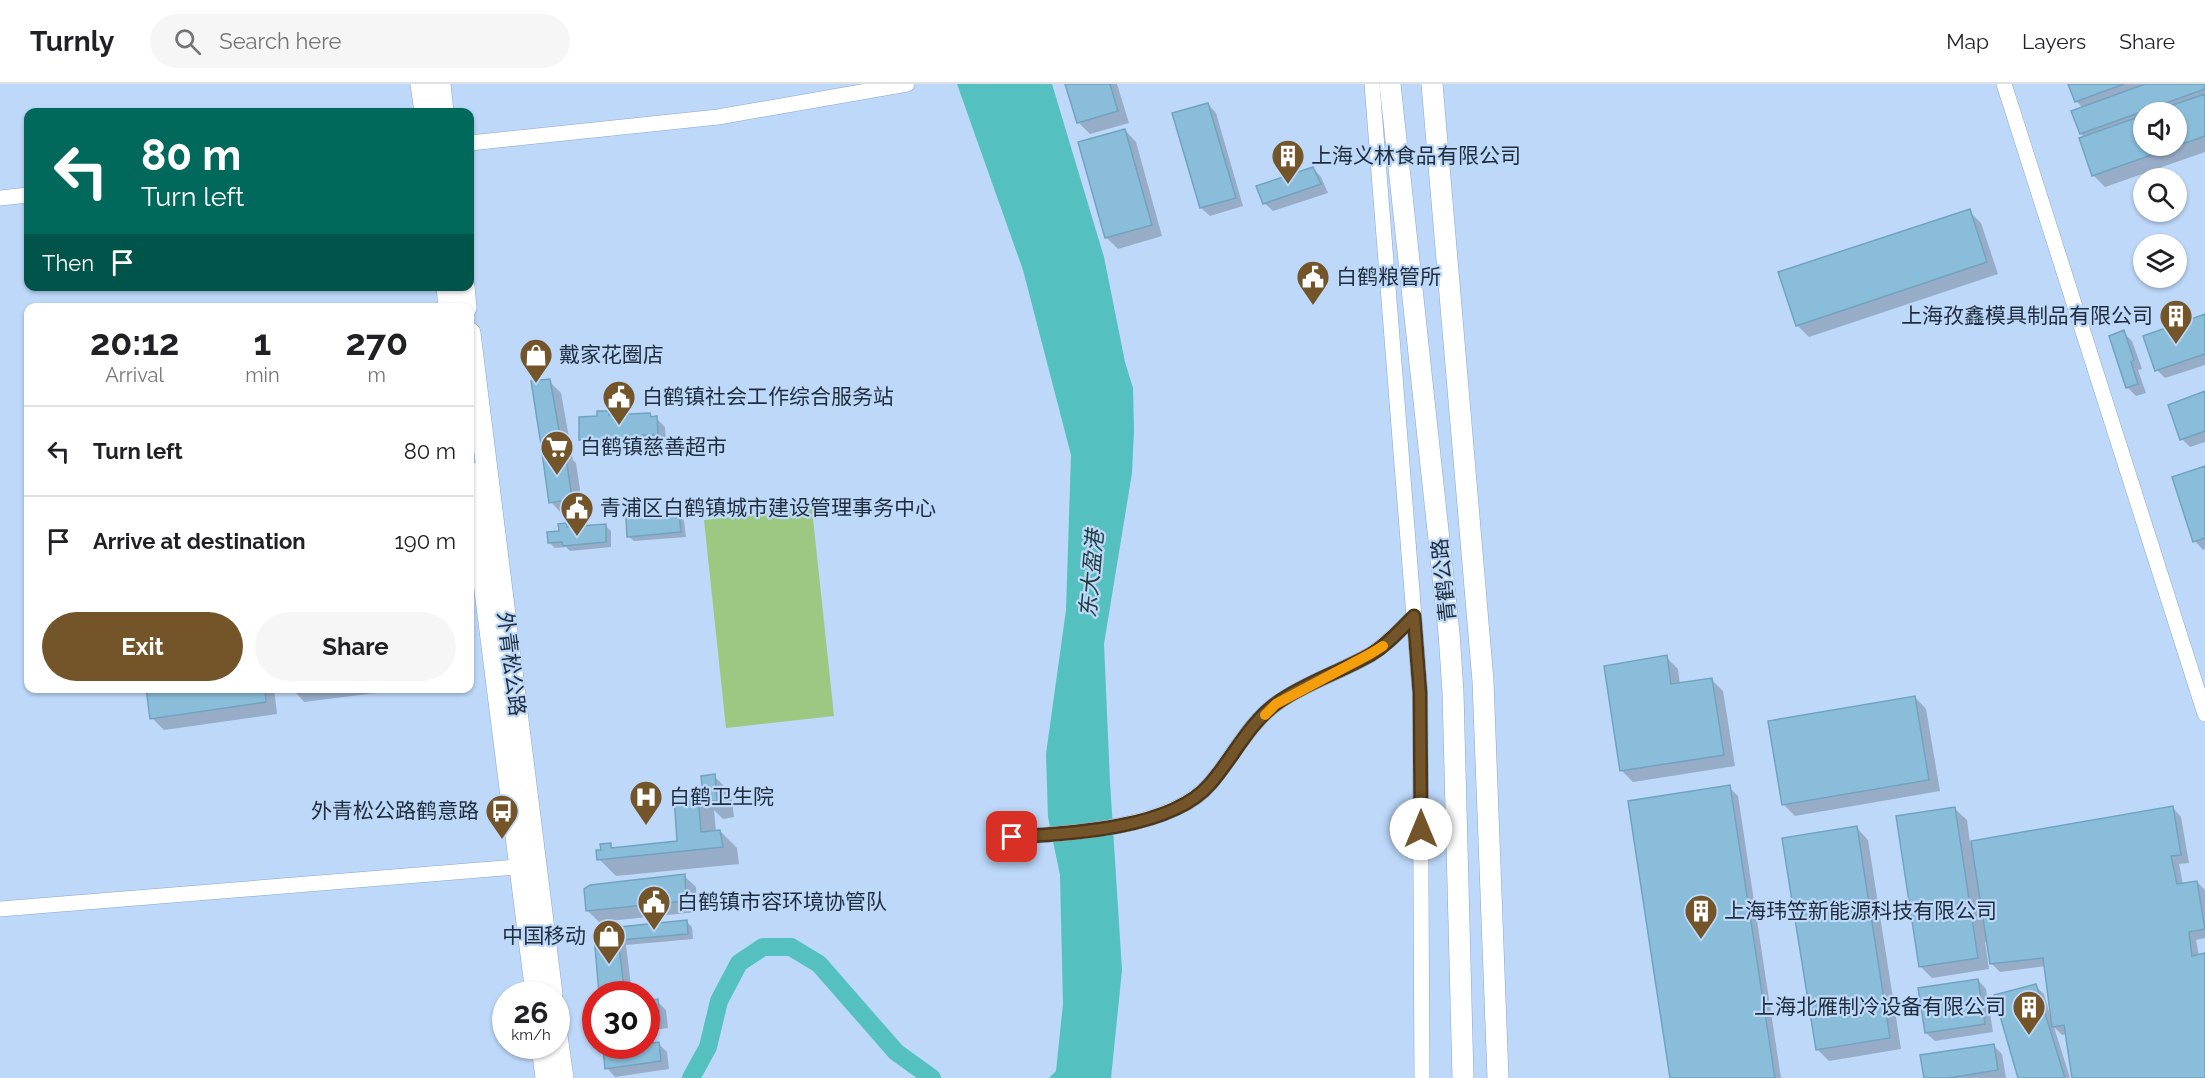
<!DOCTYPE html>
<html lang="en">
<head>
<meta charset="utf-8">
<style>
	body { margin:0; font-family:Raleway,"Noto Sans SC",sans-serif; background:#f6f6f6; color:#202124; height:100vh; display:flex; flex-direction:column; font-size:22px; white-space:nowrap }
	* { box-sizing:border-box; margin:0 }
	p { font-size:20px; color:#757577 }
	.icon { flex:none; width:33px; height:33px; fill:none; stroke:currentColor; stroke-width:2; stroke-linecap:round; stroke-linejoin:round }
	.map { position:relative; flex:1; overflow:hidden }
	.panel { position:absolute; left:24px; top:219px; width:450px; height:390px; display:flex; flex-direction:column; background:#fff; border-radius:12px; box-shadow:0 2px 4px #0004 }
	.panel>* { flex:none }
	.hud { position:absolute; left:24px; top:24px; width:450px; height:183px; border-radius:12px; box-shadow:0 2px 4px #0004; background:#00695c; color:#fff; overflow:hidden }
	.tools { position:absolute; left:2133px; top:18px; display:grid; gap:12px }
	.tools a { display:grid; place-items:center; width:54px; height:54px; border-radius:50%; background:#fff; box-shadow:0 2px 4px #0004; font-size:30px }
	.speed { position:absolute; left:492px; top:897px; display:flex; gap:12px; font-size:30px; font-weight:700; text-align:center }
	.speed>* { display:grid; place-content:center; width:78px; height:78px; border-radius:50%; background:#fff; box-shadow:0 2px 4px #0004; line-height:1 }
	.speed small { font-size:15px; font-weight:400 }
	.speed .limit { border:9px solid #d22; background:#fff; color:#111 }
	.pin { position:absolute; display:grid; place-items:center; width:51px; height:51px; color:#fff; margin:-26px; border-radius:12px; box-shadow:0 3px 9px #0006 }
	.me { position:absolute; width:66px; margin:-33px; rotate:0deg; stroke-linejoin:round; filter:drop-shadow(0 0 4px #0008) }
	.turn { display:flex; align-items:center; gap:21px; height:126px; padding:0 18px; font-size:27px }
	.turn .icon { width:78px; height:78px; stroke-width:2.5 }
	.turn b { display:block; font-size:42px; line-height:51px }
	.then { display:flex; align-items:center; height:57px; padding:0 18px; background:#0003; gap:12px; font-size:22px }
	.eta { display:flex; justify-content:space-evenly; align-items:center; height:102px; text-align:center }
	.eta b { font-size:36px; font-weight:700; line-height:42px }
	.cta { display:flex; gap:12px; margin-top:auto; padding:12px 18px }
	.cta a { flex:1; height:69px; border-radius:36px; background:#735529; color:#fff; font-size:24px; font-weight:700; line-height:69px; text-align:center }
	.cta a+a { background:#f6f6f6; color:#202124 }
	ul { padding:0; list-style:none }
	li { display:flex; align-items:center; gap:18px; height:90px; padding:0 18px; border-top:2px solid #e0e0e0 }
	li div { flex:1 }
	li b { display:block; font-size:22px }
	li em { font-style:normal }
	header { display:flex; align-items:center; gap:36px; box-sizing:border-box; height:84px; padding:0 30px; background:#fff; border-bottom:2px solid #e0e0e0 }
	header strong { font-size:28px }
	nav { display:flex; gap:33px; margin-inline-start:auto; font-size:21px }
	.search { width:420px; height:54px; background:#f6f6f6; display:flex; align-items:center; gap:15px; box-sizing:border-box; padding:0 21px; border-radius:33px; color:#757577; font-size:22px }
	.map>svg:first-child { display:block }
</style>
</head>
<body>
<header>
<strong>Turnly</strong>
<div class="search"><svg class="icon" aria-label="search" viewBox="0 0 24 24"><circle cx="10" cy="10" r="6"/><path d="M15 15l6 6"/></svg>Search here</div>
<nav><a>Map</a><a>Layers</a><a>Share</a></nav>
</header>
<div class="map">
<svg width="2205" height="994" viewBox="0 0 2205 994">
	<rect width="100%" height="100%" fill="#bdd8f9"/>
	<path fill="#9cc881" d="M812,425L834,632L726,644L704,436Z"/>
	<path fill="#54c0bf" d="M957,0H1052L1104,173L1125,278L1133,304L1134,346L1132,389L1104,560L1110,698L1122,886L1111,994H1049L1056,987L1063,920L1060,791L1048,733L1046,670L1066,526L1071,371L1023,186Z"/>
	<path fill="#0003" fill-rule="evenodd" d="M1067,0H1117L1129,39L1090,50L1079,39Z
		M2070,0H2205V68L2105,103L2093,91L2085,54L2081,50L2083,24L2076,17ZM2144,28H2176V62H2144Z
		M1208,20L1216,29L1243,122L1210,132L1201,124Z
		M1125,46L1136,58L1162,152L1118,165L1106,153Z
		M1313,84L1321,93L1328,109L1273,127L1264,119Z
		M1969,127L1981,139L1998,190L1809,253L1797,241Z
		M2205,232V281L2165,294L2157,286Z
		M2123,248L2132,257L2142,285L2138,286L2146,309L2136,312L2127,303Z
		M549,297L561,309L573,376L576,379L583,426L562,430L551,418L547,370L543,366Z
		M2205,309V358L2190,363L2182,355Z
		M609,328L612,332L650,330L653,334H656L665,343L666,359L651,360V366L622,367L619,363L590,364L581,356Z
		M2205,384V465L2203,466L2195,457Z
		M679,431L684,437L686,453L634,457L628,452Z
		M565,441L569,445L605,441L611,447V463L570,467L566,463L555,464L549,458L561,448Z
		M1666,573L1678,585L1680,601L1712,596L1723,607L1735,682L1633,698L1622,687L1605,583Z
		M148,604H274L277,630L164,646L152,634Z
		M292,604H408V605L304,618Z
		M1915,613L1926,625L1940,707L1795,732L1783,720Z
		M714,692L731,709L734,733L723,735L714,726L716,748L720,747L737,764L739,780L616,792L599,775L602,767L610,761L614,765L679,758L697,712L706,720L703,693Z
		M1729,703L1738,712L1781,994H1672Z
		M2173,724L2181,733L2189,779L2179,780L2183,801L2197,798L2205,806V854L2196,856L2199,872L2205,871V994H2074L2067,950L2062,951L2054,943L2070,994H2020L2035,902L2044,910L2050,931L2052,930L2046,882L2000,888L1991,879L1988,857L1985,858L1989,885L1932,894L1920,882L1955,725L1967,736L1970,759Z
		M1857,744L1868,756L1901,965L1829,977L1817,965Z
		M684,792L696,803L697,828L599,838L587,826Z
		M687,838L692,843L693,855L626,861L632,910H601L595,852L617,850L622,855Z
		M1978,896L1986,905L1993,948L1935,957L1926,949Z
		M657,917L666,926L668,944L646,947V918Z
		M646,958L658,959L667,968L669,985L615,993L607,984L604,966L608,963L646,962Z
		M1993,961L2002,970L2006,994H1925Z"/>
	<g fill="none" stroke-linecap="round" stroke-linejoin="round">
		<path stroke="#54c0bf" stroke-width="18" d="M691,994L708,963L719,917L739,879L763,863H791L819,880L896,968L932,994"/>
	</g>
	<path fill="#89bdda" stroke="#71a3c0" stroke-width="1.5" d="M1065,0H1110L1118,27L1077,39Z
		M2068,0H2124L2075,18Z
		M2145,0H2205V5L2080,50L2071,27Z
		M2205,10V52L2092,92L2079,54L2144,31V62H2176V28H2152Z
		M1208,19L1236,114L1200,124L1172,29Z
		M1125,45L1152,141L1105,154L1078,58Z
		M1313,83L1321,100L1263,120L1256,102Z
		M1970,125L1987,178L1796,242L1778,188Z
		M2205,230V270L2155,287L2143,252Z
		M2124,246L2134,276L2131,278L2138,300L2126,304L2109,252Z
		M550,295L562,363L542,367L531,297Z
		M2205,307V347L2180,356L2168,321Z
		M597,327H609V331L650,329L651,333L657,332L658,351H643V358L612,359V355L579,356V333L597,332Z
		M565,366L572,415L549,419L542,369Z
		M2205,382V454L2193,458L2172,393Z
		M679,430L681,448L627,453L626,434Z
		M566,439L567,443L606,440V458L563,462L562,458L548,459L547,448L559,447L558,440Z
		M1667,571L1671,600L1712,594L1724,671L1620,687L1604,582Z
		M146,604H265L266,618L150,635Z
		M1915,612L1929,696L1782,721L1768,637Z
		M715,690L717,717L704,718L701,692Z
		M1730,701L1775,994H1670L1628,717Z
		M698,710L701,748L720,746L723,763L597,776L596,766H601L600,760L611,759V764L677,757L674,712Z
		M2173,722L2181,771L2171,772L2177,800L2197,797L2205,845L2189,848L2192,872L2205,869V994H2072L2064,941L2052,943L2043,874L1990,880L1971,757Z
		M1955,723L1978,874L1919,883L1896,732Z
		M1857,742L1890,954L1816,966L1782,754Z
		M685,790L686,817L586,827L584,805L590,801Z
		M687,836L688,850L620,856L619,843Z
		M617,848L625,910H599L594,851Z
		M1978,895L1985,940L1925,949L1918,904Z
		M2036,900L2065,994H2018L1994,911Z
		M658,915L660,936L646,938V917Z
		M647,956L653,959L659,958L661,977L605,985L603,966L605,963L646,962Z
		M1994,960L1998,986L1949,994H1924L1920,971Z"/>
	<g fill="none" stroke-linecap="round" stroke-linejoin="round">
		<defs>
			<path id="minor" d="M1372,0L1420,609L1422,994
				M2004,0L2205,630
				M470,59L718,33L907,0
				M0,114L28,111
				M1012,753C1068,750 1172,744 1210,700C1232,674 1249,639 1277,619C1305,599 1340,588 1370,571C1387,560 1400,546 1414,532
				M0,825L529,782"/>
			<path id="secondary" d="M421,0L425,28
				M440,0L443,28
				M1390,0L1449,549L1453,608L1463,994
				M1432,0L1483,597L1498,994
				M447,202L449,224
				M464,202L466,224
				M470,249L552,910
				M470,388L536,910
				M556,945L563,994
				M542,962L546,994"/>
		</defs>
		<use href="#minor" stroke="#87a7cf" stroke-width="16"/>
		<use href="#secondary" stroke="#87a7cf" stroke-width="22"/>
		<use href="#minor" stroke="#fff" stroke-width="15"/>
		<use href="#secondary" stroke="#fff" stroke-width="21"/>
	</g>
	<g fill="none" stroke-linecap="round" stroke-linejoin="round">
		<defs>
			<path id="route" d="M1012,753C1068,750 1172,745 1210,700C1233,674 1248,640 1277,619C1305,599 1340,588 1370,571C1387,561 1400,546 1414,532L1420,609L1421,745"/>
		</defs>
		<use href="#route" stroke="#4b371b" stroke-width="15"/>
		<use href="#route" stroke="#735529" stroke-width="10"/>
		<path stroke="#f59e0b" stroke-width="10" d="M1265,631L1276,620L1370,570L1383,562"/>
	</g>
	<defs>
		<symbol id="building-pin" viewBox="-11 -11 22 30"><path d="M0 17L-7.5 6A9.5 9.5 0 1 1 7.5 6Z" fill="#735529" stroke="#bdd8f9"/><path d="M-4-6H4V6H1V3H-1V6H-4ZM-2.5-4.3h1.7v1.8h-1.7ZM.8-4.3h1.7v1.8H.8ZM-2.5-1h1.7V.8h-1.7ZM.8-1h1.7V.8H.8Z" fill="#fff"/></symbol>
		<symbol id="civic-pin" viewBox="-11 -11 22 30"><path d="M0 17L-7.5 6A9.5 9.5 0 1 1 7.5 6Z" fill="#735529" stroke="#bdd8f9"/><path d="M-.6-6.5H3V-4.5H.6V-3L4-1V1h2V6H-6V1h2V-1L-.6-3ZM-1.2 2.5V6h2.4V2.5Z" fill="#fff"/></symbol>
		<symbol id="shop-pin" viewBox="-11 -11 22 30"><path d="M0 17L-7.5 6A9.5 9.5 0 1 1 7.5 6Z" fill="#735529" stroke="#bdd8f9"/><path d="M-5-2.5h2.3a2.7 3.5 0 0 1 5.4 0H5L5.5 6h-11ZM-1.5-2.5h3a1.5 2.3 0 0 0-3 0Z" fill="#fff"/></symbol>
		<symbol id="supermarket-pin" viewBox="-11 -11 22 30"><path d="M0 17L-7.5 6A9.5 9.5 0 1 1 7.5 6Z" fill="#735529" stroke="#bdd8f9"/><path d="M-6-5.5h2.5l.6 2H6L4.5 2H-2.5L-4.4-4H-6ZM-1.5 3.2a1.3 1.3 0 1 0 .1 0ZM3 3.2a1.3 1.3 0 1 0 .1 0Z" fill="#fff"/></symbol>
		<symbol id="hospital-pin" viewBox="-11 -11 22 30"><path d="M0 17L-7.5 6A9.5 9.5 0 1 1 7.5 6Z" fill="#735529" stroke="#bdd8f9"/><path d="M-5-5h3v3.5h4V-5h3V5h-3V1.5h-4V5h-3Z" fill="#fff"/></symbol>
		<symbol id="bus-pin" viewBox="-11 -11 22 30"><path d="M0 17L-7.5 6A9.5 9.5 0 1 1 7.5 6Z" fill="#735529" stroke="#bdd8f9"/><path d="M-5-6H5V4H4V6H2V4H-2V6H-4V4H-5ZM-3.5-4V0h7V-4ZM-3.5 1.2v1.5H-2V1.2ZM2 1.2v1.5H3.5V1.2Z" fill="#fff"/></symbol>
	</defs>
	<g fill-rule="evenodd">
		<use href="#building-pin" x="1269" y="53" width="38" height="52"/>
		<use href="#civic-pin" x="1294" y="174" width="38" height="52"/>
		<use href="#building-pin" x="2157" y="213" width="38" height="52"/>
		<use href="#shop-pin" x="517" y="252" width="38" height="52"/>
		<use href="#civic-pin" x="600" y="294" width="38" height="52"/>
		<use href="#supermarket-pin" x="538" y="344" width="38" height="52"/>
		<use href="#civic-pin" x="558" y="405" width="38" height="52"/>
		<use href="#hospital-pin" x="627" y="694" width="38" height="52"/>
		<use href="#bus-pin" x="483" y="708" width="38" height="52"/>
		<use href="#civic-pin" x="635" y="799" width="38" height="52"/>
		<use href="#building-pin" x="1682" y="808" width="38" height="52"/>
		<use href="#shop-pin" x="590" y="833" width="38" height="52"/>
		<use href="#building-pin" x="2010" y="904" width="38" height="52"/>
	</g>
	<g text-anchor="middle" stroke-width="4.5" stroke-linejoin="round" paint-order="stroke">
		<g font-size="21" fill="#1f2c3b" stroke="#bdd8f9" text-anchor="start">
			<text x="1311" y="79">上海义林食品有限公司</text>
			<text x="1336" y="200">白鹤粮管所</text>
			<text x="2153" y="239" text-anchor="end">上海孜鑫模具制品有限公司</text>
			<text x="559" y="278">戴家花圈店</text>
			<text x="642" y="320">白鹤镇社会工作综合服务站</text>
			<text x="580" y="370">白鹤镇慈善超市</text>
			<text x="600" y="431">青浦区白鹤镇城市建设管理事务中心</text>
			<text x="669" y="720">白鹤卫生院</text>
			<text x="479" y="734" text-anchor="end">外青松公路鹤意路</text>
			<text x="677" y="825">白鹤镇市容环境协管队</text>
			<text x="1724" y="834">上海玮笠新能源科技有限公司</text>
			<text x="586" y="859" text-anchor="end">中国移动</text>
			<text x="2006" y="930" text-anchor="end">上海北雁制冷设备有限公司</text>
		</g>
		<g font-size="21" fill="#1f2c3b" stroke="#bdd8f9">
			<text transform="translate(1444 496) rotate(-96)" y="7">青鹤公路</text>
			<text transform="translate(511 580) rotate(83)" y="7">外青松公路</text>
		</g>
		<g font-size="22" font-style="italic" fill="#204140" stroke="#bdd8f9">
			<text transform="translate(1091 490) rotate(-85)" y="8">东大盈港</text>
		</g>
	</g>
</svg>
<div class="tools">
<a><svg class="icon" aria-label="sound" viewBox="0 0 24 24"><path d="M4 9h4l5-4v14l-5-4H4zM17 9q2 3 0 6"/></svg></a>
<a><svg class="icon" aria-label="search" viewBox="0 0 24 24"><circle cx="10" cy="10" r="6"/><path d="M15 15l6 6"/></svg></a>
<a><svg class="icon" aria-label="layers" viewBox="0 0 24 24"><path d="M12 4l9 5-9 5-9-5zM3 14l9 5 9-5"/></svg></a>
</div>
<div class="speed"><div>26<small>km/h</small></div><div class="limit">30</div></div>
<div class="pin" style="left:1012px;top:753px;background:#d93025"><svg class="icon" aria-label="arrive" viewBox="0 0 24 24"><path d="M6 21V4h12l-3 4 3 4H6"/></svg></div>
<svg class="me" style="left:1421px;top:745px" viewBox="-20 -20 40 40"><circle r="19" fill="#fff"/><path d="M0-13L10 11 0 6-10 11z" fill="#735529"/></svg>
<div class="hud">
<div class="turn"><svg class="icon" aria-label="left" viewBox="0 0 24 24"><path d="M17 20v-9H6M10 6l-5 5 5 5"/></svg><div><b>80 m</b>Turn left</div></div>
<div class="then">Then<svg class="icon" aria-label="arrive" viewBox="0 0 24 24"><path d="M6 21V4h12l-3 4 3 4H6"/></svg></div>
</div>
<section class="panel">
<div class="eta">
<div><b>20:12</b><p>Arrival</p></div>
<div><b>1</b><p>min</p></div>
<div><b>270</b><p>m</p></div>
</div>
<ul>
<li><svg class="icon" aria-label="left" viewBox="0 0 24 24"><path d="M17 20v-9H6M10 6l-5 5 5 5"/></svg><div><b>Turn left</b></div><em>80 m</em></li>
<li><svg class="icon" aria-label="arrive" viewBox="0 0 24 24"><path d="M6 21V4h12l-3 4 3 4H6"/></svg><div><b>Arrive at destination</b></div><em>190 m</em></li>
</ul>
<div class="cta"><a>Exit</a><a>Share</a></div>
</section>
</div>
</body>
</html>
